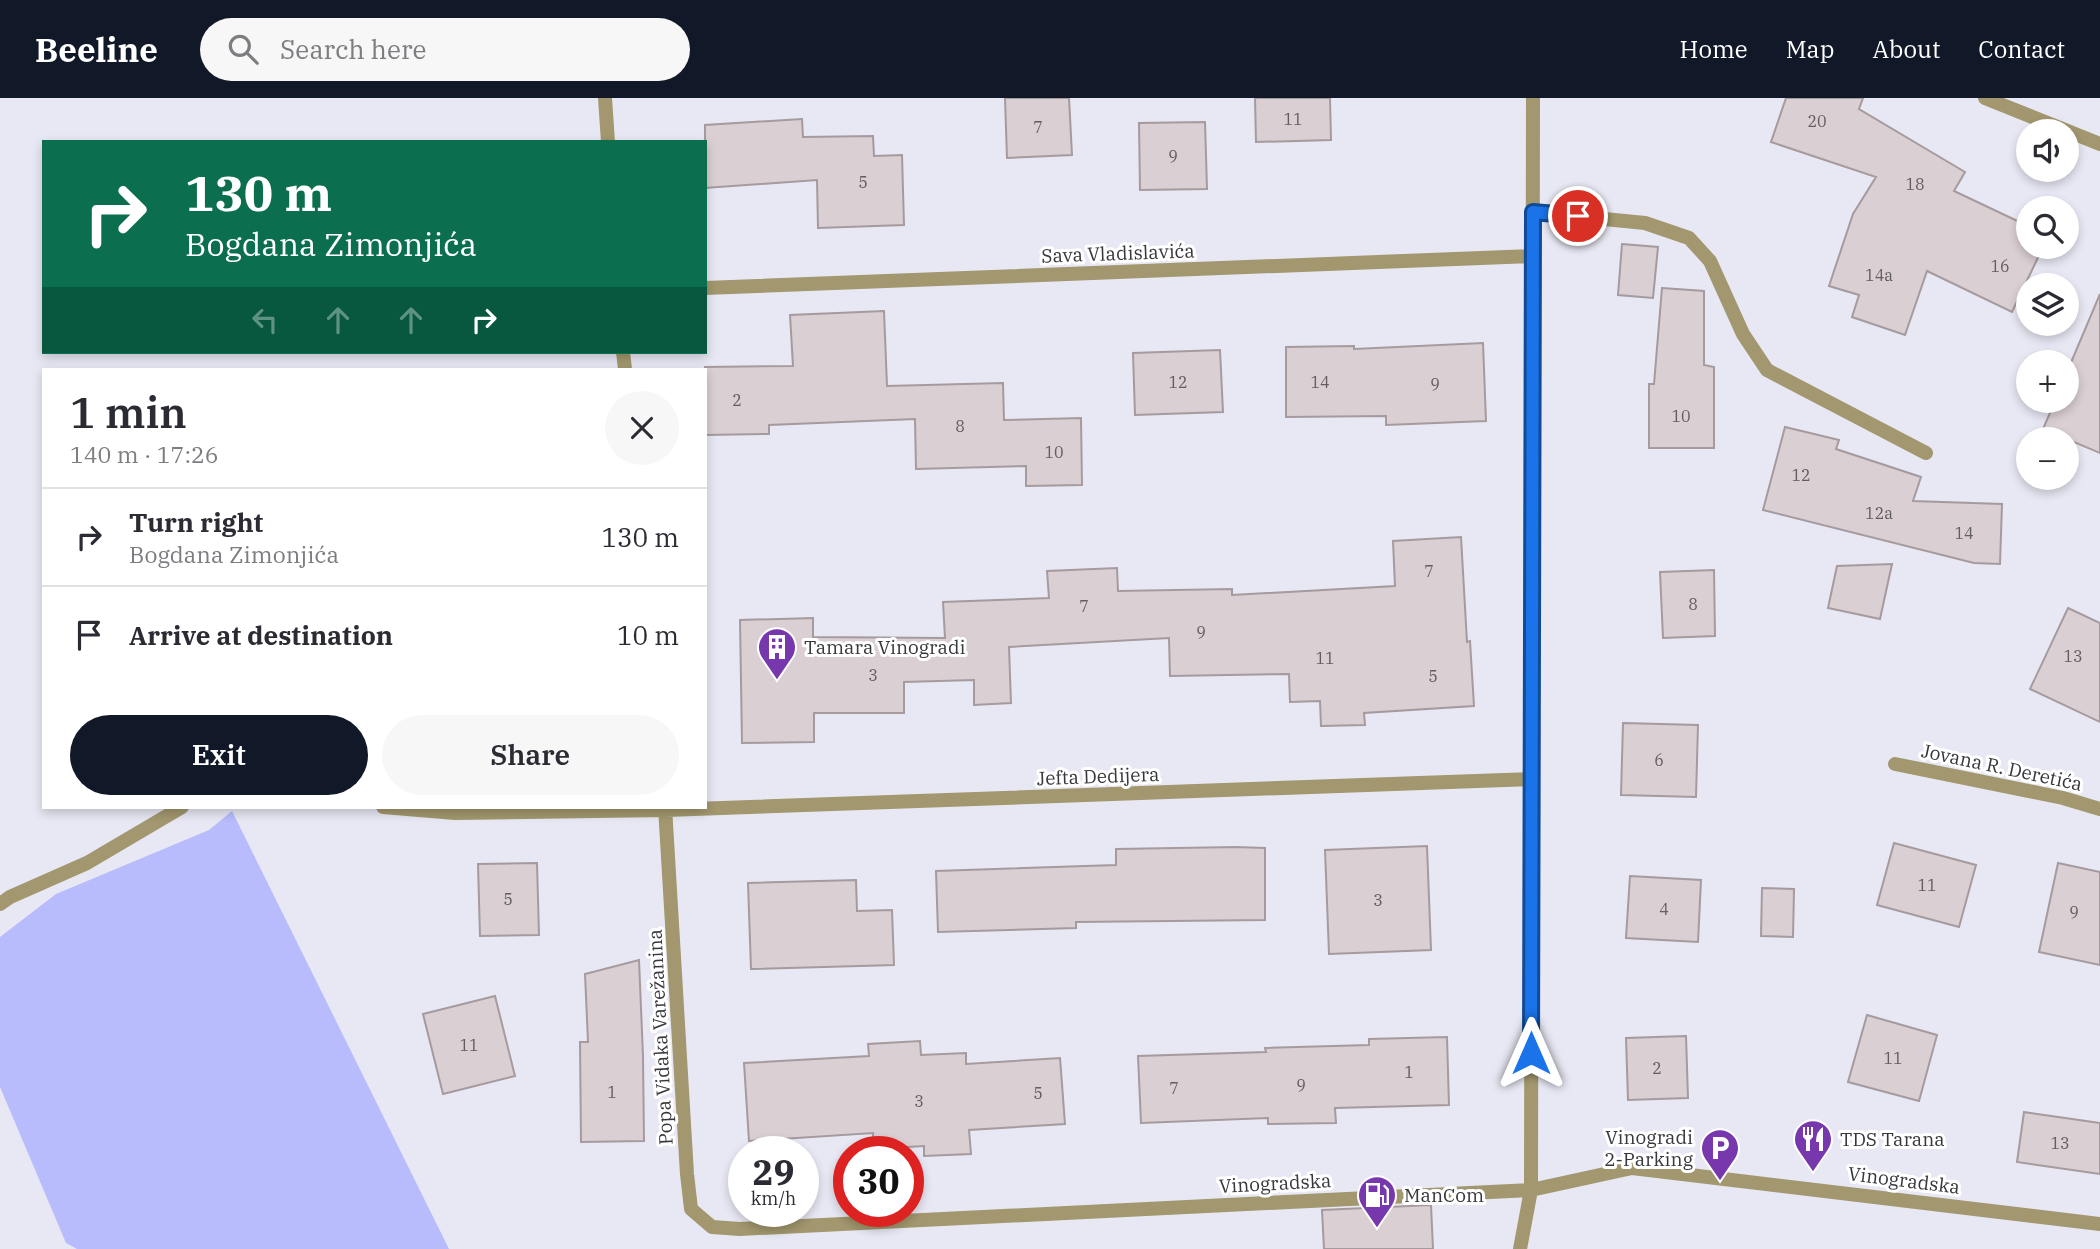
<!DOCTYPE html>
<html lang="en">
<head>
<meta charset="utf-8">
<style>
	body { margin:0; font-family:"IBM Plex Serif",serif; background:#f7f7f7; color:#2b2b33; height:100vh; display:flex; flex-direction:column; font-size:26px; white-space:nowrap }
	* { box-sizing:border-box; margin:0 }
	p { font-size:23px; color:#7c7c81 }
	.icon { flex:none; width:38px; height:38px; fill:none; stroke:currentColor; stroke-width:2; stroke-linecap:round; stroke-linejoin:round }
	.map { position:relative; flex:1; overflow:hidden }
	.panel { position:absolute; left:42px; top:270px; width:665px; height:441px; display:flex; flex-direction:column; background:#fff; border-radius:0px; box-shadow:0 4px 10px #0003 }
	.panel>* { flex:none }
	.top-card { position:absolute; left:42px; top:42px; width:665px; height:214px; border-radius:0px; box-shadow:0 4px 10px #0003; background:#0b6e4f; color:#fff; overflow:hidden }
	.buttons { position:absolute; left:2016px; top:21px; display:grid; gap:14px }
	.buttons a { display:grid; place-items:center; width:63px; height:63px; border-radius:50%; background:#fff; box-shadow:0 4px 10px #0003; font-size:35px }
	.speed { position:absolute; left:728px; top:1038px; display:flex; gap:14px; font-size:35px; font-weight:700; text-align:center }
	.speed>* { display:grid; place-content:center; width:91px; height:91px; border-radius:50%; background:#fff; box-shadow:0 4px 10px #0003; line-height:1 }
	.speed small { font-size:18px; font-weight:400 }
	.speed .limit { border:10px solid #d22; background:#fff; color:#111 }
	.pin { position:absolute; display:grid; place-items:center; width:60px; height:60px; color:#fff; margin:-30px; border:4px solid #fff; border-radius:50%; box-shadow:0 2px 7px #0007 }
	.me { position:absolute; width:77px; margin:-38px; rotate:0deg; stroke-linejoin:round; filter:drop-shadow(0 0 5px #0008) }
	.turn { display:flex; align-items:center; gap:24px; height:147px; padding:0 28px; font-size:32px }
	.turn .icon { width:91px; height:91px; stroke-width:2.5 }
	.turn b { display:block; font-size:49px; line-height:60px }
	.lanes { display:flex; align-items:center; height:66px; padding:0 28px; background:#0003; justify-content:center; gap:35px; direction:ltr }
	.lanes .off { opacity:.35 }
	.round { display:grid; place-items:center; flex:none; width:74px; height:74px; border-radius:37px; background:#f7f7f7 }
	.summary { display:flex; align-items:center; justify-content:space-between; height:119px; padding:0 28px }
	h1 { font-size:42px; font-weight:600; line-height:52px }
	.cta { display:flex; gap:14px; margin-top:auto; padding:14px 28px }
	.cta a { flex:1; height:80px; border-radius:42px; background:#111827; color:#fff; font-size:28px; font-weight:600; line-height:80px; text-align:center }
	.cta a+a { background:#f7f7f7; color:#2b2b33 }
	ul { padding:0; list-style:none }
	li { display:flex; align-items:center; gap:21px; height:98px; padding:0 28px; border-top:2px solid #e1e1e2 }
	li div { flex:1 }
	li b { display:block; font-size:26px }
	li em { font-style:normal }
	header { display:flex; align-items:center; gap:42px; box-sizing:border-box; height:98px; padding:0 35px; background:#111827; color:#fff }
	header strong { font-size:33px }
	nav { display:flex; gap:38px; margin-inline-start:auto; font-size:24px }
	.search { width:490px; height:63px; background:#f7f7f7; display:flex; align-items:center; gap:18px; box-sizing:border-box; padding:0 24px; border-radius:38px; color:#7c7c81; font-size:26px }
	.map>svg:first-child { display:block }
</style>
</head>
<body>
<header>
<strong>Beeline</strong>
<div class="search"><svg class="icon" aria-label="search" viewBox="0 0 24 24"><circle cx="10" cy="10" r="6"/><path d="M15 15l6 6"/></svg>Search here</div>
<nav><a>Home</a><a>Map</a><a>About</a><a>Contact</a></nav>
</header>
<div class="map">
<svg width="2100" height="1151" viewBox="0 0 2100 1151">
	<rect width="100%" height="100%" fill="#e7e8f3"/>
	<path fill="#b8bcfc" d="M232,713L449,1151H77L66,1145L0,989V839L56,796L209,732Z"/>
	<path fill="#dacfd3" stroke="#a59a9e" stroke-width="2" d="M1005,0H1069L1072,57L1007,60Z
		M1255,0H1330L1331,42L1256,44Z
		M1786,0H1863L1859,11L1965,74L1954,93L2028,128V149H2043L2012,214L1927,173L1905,237L1852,219L1859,197L1829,188L1853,116L1876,79L1771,44Z
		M802,21L803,39L873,38L874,58L902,57L904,127L818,130L817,82L705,90V27Z
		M1205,24L1207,91L1140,92L1139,25Z
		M1622,146L1658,149L1653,200L1618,197Z
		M1662,190L1704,193V267L1714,269V350H1649V286H1654Z
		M2100,196V355L2043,331L2055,303H2067V274Z
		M884,213L887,288L1003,285L1004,322L1081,320L1082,387L1026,388V368L916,371L915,321L769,327V336L706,337L705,269L793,268L790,217Z
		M1483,245L1486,323L1386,327V318L1286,319V249L1354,248V251Z
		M1220,252L1223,314L1135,317L1133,255Z
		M1785,329L1839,342L1836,351L1921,379L1913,403L2002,406L2000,466L1974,465L1763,412Z
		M1461,439L1467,544L1470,543L1474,608L1364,615L1365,627L1321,628L1320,603L1290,604L1289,576L1170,578L1169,540L1009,549L1011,605L974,607V582L904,584V615H814V644L742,645L740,522L813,520V539L945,540L943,504L1049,500L1047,473L1117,470L1118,493L1232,491V497L1395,488L1393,443Z
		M1892,466L1880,521L1828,510L1837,468Z
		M1714,472L1715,538L1663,540L1660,474Z
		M2068,510L2100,525V624L2030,591Z
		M1623,625L1698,627L1696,699L1621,697Z
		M1894,745L1976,767L1959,829L1877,807Z
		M1427,748L1431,852L1329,856L1325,752Z
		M1236,749L1265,750V822L1076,824V830L938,834L936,773L1116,767V751Z
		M537,765L539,837L480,838L478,766Z
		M2058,765L2100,774V867L2039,854Z
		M1630,778L1701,782L1698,844L1626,840Z
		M856,782L857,813L892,812L894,867L751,871L748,785Z
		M1762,790L1794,791L1793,839L1761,838Z
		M639,862L643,958L644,1043L581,1044L580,944H588L585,876Z
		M495,898L515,978L443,996L423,916Z
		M1867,917L1937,937L1919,1003L1848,984Z
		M1686,938L1688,1000L1628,1002L1626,940Z
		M1447,939L1449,1007L1335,1010L1336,1025L1268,1026V1020L1141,1025L1138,958L1266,954L1265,950L1369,947V941Z
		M920,943L921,957L966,955V966L1060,960L1065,1026L969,1032L971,1056L924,1058V1048L873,1051V1035L749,1043L744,965L869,958L868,946Z
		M2024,1014L2100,1025V1076L2017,1064Z
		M1431,1107L1433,1151H1324L1322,1112Z"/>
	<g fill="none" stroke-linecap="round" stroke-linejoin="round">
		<path stroke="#a2976e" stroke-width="14" d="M605,0L608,44
			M1985,0L2100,46
			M1533,114L1645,125L1689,140L1710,163L1743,236L1767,272L1926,355
			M705,190L1533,158
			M623,254L625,271
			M1895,666L2063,700L2100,711
			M383,709L455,715L666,712L1532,681
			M665,709L687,1076L691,1111L712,1129L740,1131L1531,1092L1632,1070L2100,1126
			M0,806L10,799L87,765L182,709
			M1520,1151L1531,1092L1533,0"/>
	</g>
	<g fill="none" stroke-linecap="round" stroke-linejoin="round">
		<defs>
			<path id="route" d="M1531,955L1533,114L1578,118"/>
		</defs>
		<use href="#route" stroke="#114b97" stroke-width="18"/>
		<use href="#route" stroke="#1a73e8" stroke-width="12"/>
	</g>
	<defs>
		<symbol id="building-pin" viewBox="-11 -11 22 30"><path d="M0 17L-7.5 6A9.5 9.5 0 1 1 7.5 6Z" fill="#7838ad" stroke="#fff"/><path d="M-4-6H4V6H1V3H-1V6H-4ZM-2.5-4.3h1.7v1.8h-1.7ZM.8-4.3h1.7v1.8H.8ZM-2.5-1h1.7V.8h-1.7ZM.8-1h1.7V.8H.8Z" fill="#fff"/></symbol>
		<symbol id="restaurant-pin" viewBox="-11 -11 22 30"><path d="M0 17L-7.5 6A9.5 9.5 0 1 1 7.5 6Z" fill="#7838ad" stroke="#fff"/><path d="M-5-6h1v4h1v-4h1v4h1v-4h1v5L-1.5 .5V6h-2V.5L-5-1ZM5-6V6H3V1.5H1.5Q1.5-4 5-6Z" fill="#fff"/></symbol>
		<symbol id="parking-pin" viewBox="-11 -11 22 30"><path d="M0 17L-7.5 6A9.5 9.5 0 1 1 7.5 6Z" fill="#7838ad" stroke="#fff"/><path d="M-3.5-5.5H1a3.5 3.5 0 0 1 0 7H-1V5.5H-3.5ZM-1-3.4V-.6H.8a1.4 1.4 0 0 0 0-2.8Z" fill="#fff"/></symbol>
		<symbol id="fuel-pin" viewBox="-11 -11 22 30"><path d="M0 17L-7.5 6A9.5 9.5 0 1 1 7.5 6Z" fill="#7838ad" stroke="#fff"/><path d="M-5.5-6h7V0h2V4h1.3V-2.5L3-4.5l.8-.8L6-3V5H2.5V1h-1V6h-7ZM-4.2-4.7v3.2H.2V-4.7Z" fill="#fff"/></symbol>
	</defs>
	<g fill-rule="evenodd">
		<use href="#building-pin" x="755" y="527" width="44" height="60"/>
		<use href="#restaurant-pin" x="1791" y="1019" width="44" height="60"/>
		<use href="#parking-pin" x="1698" y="1028" width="44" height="60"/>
		<use href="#fuel-pin" x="1355" y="1075" width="44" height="60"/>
	</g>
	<g text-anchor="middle" stroke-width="6" stroke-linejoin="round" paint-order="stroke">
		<g font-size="16" fill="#605e62">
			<text x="1293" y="27">11</text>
			<text x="1817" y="29">20</text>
			<text x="1038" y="35">7</text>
			<text x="1173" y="64">9</text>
			<text x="863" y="90">5</text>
			<text x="1915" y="92">18</text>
			<text x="2000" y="174">16</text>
			<text x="1879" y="183">14a</text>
			<text x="1178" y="290">12</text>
			<text x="1320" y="290">14</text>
			<text x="1435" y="292">9</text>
			<text x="737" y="308">2</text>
			<text x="1681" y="324">10</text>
			<text x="960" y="334">8</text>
			<text x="1054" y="360">10</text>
			<text x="1801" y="383">12</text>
			<text x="1879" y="421">12a</text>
			<text x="1964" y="441">14</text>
			<text x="1429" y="479">7</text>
			<text x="1693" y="512">8</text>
			<text x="1084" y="514">7</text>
			<text x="1201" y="540">9</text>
			<text x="2073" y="564">13</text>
			<text x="1325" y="566">11</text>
			<text x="873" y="583">3</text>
			<text x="1433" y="584">5</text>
			<text x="1659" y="668">6</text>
			<text x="1927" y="793">11</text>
			<text x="508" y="807">5</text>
			<text x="1378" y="808">3</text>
			<text x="1664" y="817">4</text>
			<text x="2074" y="820">9</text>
			<text x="469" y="953">11</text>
			<text x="1893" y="966">11</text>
			<text x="1657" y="976">2</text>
			<text x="1409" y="980">1</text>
			<text x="1301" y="993">9</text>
			<text x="1174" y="996">7</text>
			<text x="612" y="1000">1</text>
			<text x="1038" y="1001">5</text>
			<text x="919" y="1009">3</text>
			<text x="2060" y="1051">13</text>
		</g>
		<g font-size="19" fill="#37383c" stroke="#fff">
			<text transform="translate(1118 155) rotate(-2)" y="7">Sava Vladislavića</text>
			<text transform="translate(2002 669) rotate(12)" y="7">Jovana R. Deretića</text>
			<text transform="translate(1098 678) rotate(-2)" y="7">Jefta Dedijera</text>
			<text transform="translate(660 939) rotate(-93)" y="7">Popa Vidaka Varežanina</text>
			<text transform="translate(1904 1082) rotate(7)" y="7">Vinogradska</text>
			<text transform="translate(1275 1085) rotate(-3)" y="7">Vinogradska</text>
		</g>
		<g font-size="19" fill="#37383c" stroke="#fff" text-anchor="start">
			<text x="804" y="556">Tamara Vinogradi</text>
			<text x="1693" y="1046" text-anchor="end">Vinogradi<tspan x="1693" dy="22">2-Parking</tspan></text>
			<text x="1840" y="1048">TDS Tarana</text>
			<text x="1404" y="1104">ManCom</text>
		</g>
	</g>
</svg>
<div class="buttons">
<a><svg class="icon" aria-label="sound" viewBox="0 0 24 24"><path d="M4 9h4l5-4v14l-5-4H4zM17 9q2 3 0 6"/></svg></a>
<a><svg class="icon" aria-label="search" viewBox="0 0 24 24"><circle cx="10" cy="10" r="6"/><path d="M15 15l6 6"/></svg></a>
<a><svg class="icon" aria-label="layers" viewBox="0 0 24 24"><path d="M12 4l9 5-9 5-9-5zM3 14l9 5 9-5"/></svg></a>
<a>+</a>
<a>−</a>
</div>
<div class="speed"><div>29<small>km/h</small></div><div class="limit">30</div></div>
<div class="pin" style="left:1578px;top:118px;background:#d93025"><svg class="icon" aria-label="arrive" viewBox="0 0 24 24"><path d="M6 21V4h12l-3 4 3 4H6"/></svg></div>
<svg class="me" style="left:1531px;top:955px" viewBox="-20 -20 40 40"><path d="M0-17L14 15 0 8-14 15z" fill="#1a73e8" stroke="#fff" stroke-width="4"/></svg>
<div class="top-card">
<div class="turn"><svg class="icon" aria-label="right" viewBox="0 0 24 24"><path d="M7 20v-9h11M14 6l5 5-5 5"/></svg><div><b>130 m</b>Bogdana Zimonjića</div></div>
<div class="lanes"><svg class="icon off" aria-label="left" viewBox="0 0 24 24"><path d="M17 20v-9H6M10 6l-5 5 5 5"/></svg><svg class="icon off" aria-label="ahead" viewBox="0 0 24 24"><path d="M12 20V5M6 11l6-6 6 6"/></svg><svg class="icon off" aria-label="ahead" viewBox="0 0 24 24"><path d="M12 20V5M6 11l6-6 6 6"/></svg><svg class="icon" aria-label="right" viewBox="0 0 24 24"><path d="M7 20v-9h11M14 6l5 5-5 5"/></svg></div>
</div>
<section class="panel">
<div class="summary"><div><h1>1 min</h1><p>140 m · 17:26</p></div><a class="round"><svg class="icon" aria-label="close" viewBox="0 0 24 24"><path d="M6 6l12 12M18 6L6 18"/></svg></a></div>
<ul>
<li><svg class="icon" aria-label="right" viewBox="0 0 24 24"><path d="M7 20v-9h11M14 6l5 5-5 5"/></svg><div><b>Turn right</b><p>Bogdana Zimonjića</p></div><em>130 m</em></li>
<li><svg class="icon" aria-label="arrive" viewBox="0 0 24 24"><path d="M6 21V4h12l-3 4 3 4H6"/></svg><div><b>Arrive at destination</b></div><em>10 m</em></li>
</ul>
<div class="cta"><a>Exit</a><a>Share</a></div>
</section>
</div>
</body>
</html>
